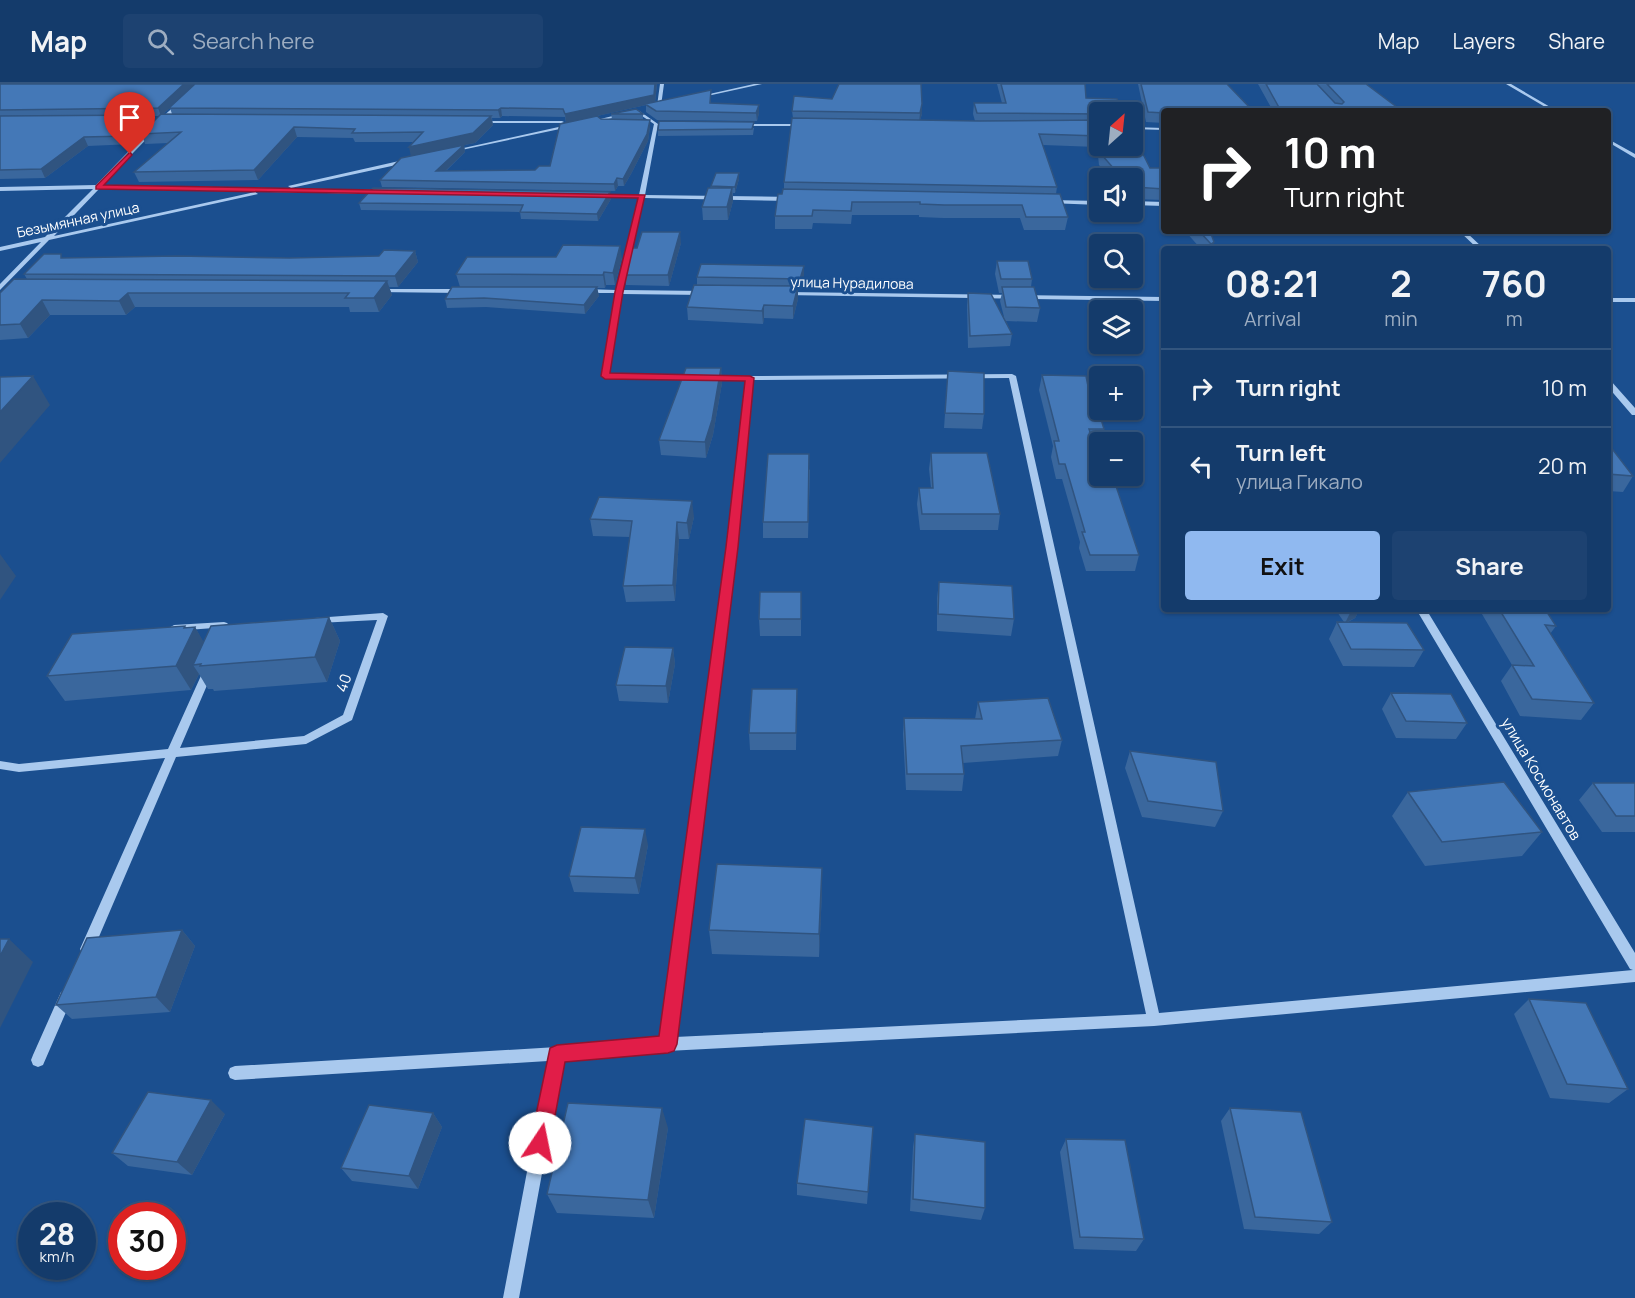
<!DOCTYPE html>
<html lang="en">
<head>
<meta charset="utf-8">
<style>
	body { margin:0; font-family:Manrope,sans-serif; background:#1d4271; color:#f1f3f6; height:100vh; display:flex; flex-direction:column; font-size:22px; white-space:nowrap }
	* { box-sizing:border-box; margin:0 }
	p { font-size:20px; color:#9dadc1 }
	.icon { flex:none; width:33px; height:33px; fill:none; stroke:currentColor; stroke-width:2; stroke-linecap:round; stroke-linejoin:round }
	.map { position:relative; flex:1; overflow:hidden }
	.panel { position:absolute; left:1161px; top:162px; width:450px; height:366px; display:flex; flex-direction:column; background:#143b6b; border-radius:6px; box-shadow:0 2px 4px #0004,0 0 0 2px #33557e }
	.panel>* { flex:none }
	.banner { position:absolute; left:1161px; top:24px; width:450px; height:126px; border-radius:6px; box-shadow:0 2px 4px #0004,0 0 0 2px #33557e; background:#202124; color:#fff; overflow:hidden }
	.needle { width:39px; rotate:27deg }
	.buttons { position:absolute; left:1089px; top:18px; display:grid; gap:12px }
	.buttons a { display:grid; place-items:center; width:54px; height:54px; border-radius:6px; background:#143b6b; box-shadow:0 2px 4px #0004,0 0 0 2px #33557e; font-size:30px }
	.speed { position:absolute; left:18px; top:1118px; display:flex; gap:12px; font-size:30px; font-weight:700; text-align:center }
	.speed>* { display:grid; place-content:center; width:78px; height:78px; border-radius:50%; background:#143b6b; box-shadow:0 2px 4px #0004,0 0 0 2px #33557e; line-height:1 }
	.speed small { font-size:15px; font-weight:400 }
	.speed .limit { border:9px solid #d22; background:#fff; color:#111 }
	.pin { position:absolute; display:grid; place-items:center; width:51px; height:51px; color:#fff; margin:-62px -26px; border-radius:50% 50% 50% 0; rotate:-45deg; box-shadow:0 0 6px #0007 }
	.pin .icon { rotate:45deg }
	.me { position:absolute; width:66px; margin:-33px; rotate:11deg; stroke-linejoin:round; filter:drop-shadow(0 0 4px #0008) }
	.turn { display:flex; align-items:center; gap:21px; height:126px; padding:0 24px; font-size:27px }
	.turn .icon { width:78px; height:78px; stroke-width:2.5 }
	.turn b { display:block; font-size:42px; line-height:51px }
	.eta { display:flex; justify-content:space-evenly; align-items:center; height:102px; text-align:center }
	.eta b { font-size:36px; font-weight:700; line-height:42px }
	.primary-button { display:flex; gap:12px; margin-top:auto; padding:12px 24px }
	.primary-button a { flex:1; height:69px; border-radius:6px; background:#90b9f0; color:#111; font-size:24px; font-weight:700; line-height:69px; text-align:center }
	.primary-button a+a { background:#1d4271; color:#f1f3f6 }
	ul { padding:0; list-style:none }
	li { display:flex; align-items:center; gap:18px; height:78px; padding:0 24px; border-top:2px solid #33557e }
	li div { flex:1 }
	li b { display:block; font-size:22px }
	li em { font-style:normal }
	header { display:flex; align-items:center; gap:36px; box-sizing:border-box; height:84px; padding:0 30px; background:#143b6b; border-bottom:2px solid #33557e }
	header strong { font-size:28px }
	nav { display:flex; gap:33px; margin-inline-start:auto; font-size:21px }
	.search { width:420px; height:54px; background:#1d4271; display:flex; align-items:center; gap:15px; box-sizing:border-box; padding:0 21px; border-radius:6px; color:#9dadc1; font-size:22px }
	.map>svg:first-child { display:block }
</style>
</head>
<body>
<header>
<strong>Map</strong>
<div class="search"><svg class="icon" aria-label="search" viewBox="0 0 24 24"><circle cx="10" cy="10" r="6"/><path d="M15 15l6 6"/></svg>Search here</div>
<nav><a>Map</a><a>Layers</a><a>Share</a></nav>
</header>
<div class="map">
<svg width="1635" height="1214" viewBox="0 0 1635 1214">
	<rect width="100%" height="100%" fill="#1b4f8f"/>
	<g fill="none" stroke-linecap="round" stroke-linejoin="round">
		<path fill="#a9c9ee" fill-rule="evenodd" d="M199,0H203L163,38L102,101L384,106L387,108L384,110L99,105L54,152L255,108L258,110L49,156L0,206V200L41,158L0,167V163L45,153L93,105L0,107V103L96,101L159,36Z
			M660,0H664L661,22L659,23L657,22Z
			M754,0H762L698,14L696,13Z
			M1506,0H1511L1557,27H1552Z
			M638,26L658,40L645,111L792,113L795,115L792,117L644,114L623,206L705,207L708,209L705,211L622,210L609,290L750,292L1012,290L1016,292L1159,929L1633,886L1630,885L1416,525H1426L1635,869V898L1154,942L667,967L563,976L519,1214H503L548,977L235,996L230,994L228,989L230,984L235,982L557,963L661,954L727,463L746,296L605,294L601,292L616,209H585L582,207L585,205L616,206L639,114H597L594,112L597,110L639,111L654,40L636,28ZM1009,294L1146,930L675,953L737,463L753,296Z
			M625,29L627,31L590,39L588,38Z
			M479,37H562L564,38L562,39H477Z
			M572,40L574,42L452,68L450,67Z
			M740,40H805L807,41L805,42H738Z
			M1132,43L1164,44V46L1132,45Z
			M1608,55L1635,70V74L1608,58Z
			M408,75L410,78L291,104L288,102Z
			M1050,116L1100,117V121L1048,119L1047,118Z
			M1132,117L1164,118V122L1132,121Z
			M1459,147H1465L1484,165H1478Z
			M378,205H462L465,207L462,209L376,208V206Z
			M786,208L1164,213V217L784,211V209Z
			M1608,214H1635V218H1608Z
			M1608,297H1611L1635,324V331H1632L1608,303Z
			M383,529L388,532L352,636L306,660L176,673L92,869L87,871L82,869L80,865L165,674L19,688L0,685V677L19,680L168,665L204,585L209,581L214,585L180,664L304,652L343,631L377,536L318,539L313,536L315,534Z
			M224,538L227,539L229,541L227,543L174,547L169,544L174,541Z
			M66,906L71,908L73,912L43,981L38,983L33,981L31,976L33,971L61,908Z"/>
	</g>
	<path fill="#3a679d" fill-rule="evenodd" d="M0,0H657L655,18L711,14V19L759,29L757,37L657,36L646,28V21L597,32L601,35H612L611,30H643V36H650V43L648,57L631,90L624,102H618L615,107L382,103L380,96L411,72L413,58H355L353,54L297,53L258,96L139,98L134,88L169,59L145,60L142,51L133,60L88,62L45,94L0,95ZM170,24L172,30H163ZM151,32H159L153,38ZM502,32L565,33L566,39L550,82L535,86L446,87L465,68L464,61L475,59L493,41L492,34H500Z
		M997,0H1085L1086,14L1100,28V62H1132L1150,84H1164V116L1132,115V94H1110L1099,81L1097,63L1043,61L1057,103L1056,110L1068,133L1065,146H1024L1020,134H943L919,133V131H852L851,140L813,139L812,145H775V132L784,105V98L793,34L792,27L832,15L922,20V30L920,36L975,37L973,30L974,19H1002Z
		M1138,0H1227L1164,27V39L1146,38Z
		M1258,0H1366L1402,27H1273Z
		M754,44L753,51L658,52V46Z
		M739,95L735,109H733V117L728,136H703L702,123L711,102Z
		M611,115L598,137L521,135L520,128L361,126L359,119Z
		M1185,147H1210L1213,165H1201Z
		M681,159L669,202L626,201L625,191L637,164Z
		M415,167L418,178L398,203H389L392,211L379,228H350L349,223H135L126,231H50L28,254L0,256V209L27,195L24,190L63,174H289L379,172Z
		M556,173L622,174L615,201H606L605,204H597L599,212L585,230L486,223L447,224L445,215L460,203L456,190Z
		M997,177L1032,195L1031,203L1040,224L1037,238L1006,237L1012,250L1010,262L968,264L967,221L968,209L1004,233L1000,217L1002,209H999L995,190Z
		M697,193H804L800,206H798V215L793,235L764,234L763,240L688,236L687,223L697,201Z
		M721,284L722,299L713,351L706,374L661,371L659,356Z
		M948,287L984,330L982,345L944,344Z
		M1042,291L1092,322L1104,345L1101,358H1100V360H1093L1106,402L1139,471L1135,487H1086L1079,464L1080,458L1062,395H1056L1051,373L1053,362L1039,306Z
		M1608,362L1633,392L1623,408L1608,407Z
		M931,369L1000,430L998,446H920L917,420L919,404H931L929,385Z
		M810,385L808,454H763V438Z
		M694,433L689,455H679L675,517L626,518L623,502L630,453L593,452L590,435Z
		M939,498L1014,535L1011,552L937,547V514Z
		M801,508V552H760L759,535Z
		M1335,525H1360L1355,534L1348,538L1424,566L1414,583L1343,582L1329,555L1337,538H1344Z
		M1479,525H1545L1556,542L1550,550L1594,619L1581,636L1520,632L1501,597L1512,581Z
		M329,533L340,557L327,598L214,607L213,605H208L199,590L191,606L65,617L47,592L186,544L195,543L203,558Z
		M673,564L675,580L668,619L619,617L616,601Z
		M797,605L796,666H750L749,649Z
		M1391,609L1467,639L1456,655L1396,654L1382,625Z
		M978,618L1062,656L1058,672L963,679L964,690L962,707L906,706L903,650L904,634L975,635Z
		M1130,667L1223,727L1215,743L1142,733L1125,684Z
		M1593,699H1635V748H1602L1579,716Z
		M1408,708L1542,748L1522,772L1425,782L1392,732Z
		M648,761L639,810L574,808L569,792Z
		M822,807L819,873L712,870L709,846Z
		M182,846L195,862L170,928L72,935L56,921Z
		M1529,915L1628,1005L1609,1019L1550,1014L1514,930Z
		M1230,1024L1332,1138L1319,1150L1244,1145L1221,1037Z
		M433,1029L442,1043L418,1105L352,1097L341,1084Z
		M225,1030L192,1091L128,1082L112,1069Z
		M873,1043L867,1120L797,1111V1099Z
		M668,1044L654,1134L557,1129L547,1110Z
		M915,1050L985,1124L981,1136L910,1127L913,1063Z
		M1066,1055L1144,1155L1136,1167L1074,1165L1060,1068Z"/>
	<path fill="#305480" d="M184,0H196L161,32L158,24Z
		M655,0H657L655,19L645,20L646,21L566,39L565,30Z
		M922,20V30L919,39L920,29Z
		M759,21V29L757,37L756,29Z
		M501,24L502,32L500,34L498,26Z
		M150,31L154,39L141,50L142,51L133,60L129,52Z
		M491,32L493,41L475,59L464,61L465,68L438,94L411,73L409,63Z
		M650,36V43L648,57L631,90L624,102L623,95Z
		M294,43L297,53L258,96L254,86Z
		M84,53L88,62L45,94L41,85Z
		M739,89V95L735,109V103Z
		M617,94L618,102L615,107L614,100Z
		M732,104L733,117L728,136L727,123Z
		M610,108L611,115L598,137L597,130Z
		M680,148L681,159L669,202L668,191Z
		M1214,158L1213,165H1209L1211,160Z
		M620,162L622,174L615,201L613,189Z
		M415,167L418,178L398,203L395,192Z
		M804,182V193L800,206V195Z
		M604,188L606,201L605,204L603,191Z
		M387,197L392,211L379,228L374,214Z
		M798,202V215L793,235V222Z
		M597,203L599,212L585,230L584,221Z
		M128,209L135,223L126,231L119,217Z
		M42,216L50,231L28,254L20,240Z
		M764,221V234L763,240L762,227Z
		M721,284L722,299L713,351L706,374L705,358Z
		M33,292L50,321L0,379V328Z
		M692,417L694,433L689,455L687,439Z
		M677,438L679,455L675,517L673,501Z
		M0,470L16,492L0,516Z
		M1352,525H1360L1355,534L1345,539Z
		M329,533L340,557L327,598L315,573Z
		M185,542L191,552L195,543L209,567L201,580L193,581L199,590L191,606L176,582Z
		M673,564L675,580L668,619L666,602Z
		M645,745L648,761L639,810L635,794Z
		M822,784V807L819,873V850Z
		M182,846L195,862L170,928L156,913Z
		M9,855L33,878L0,944V872Z
		M211,1016L225,1030L192,1091L177,1078Z
		M662,1024L668,1044L654,1134L648,1116Z
		M433,1029L442,1043L418,1105L409,1092Z"/>
	<path fill="#4478b7" stroke="#305480" stroke-width="1.5" d="M0,0H184L158,24L0,26Z
		M195,0H655L654,11L565,30L563,25L501,24L498,26L169,24Z
		M839,0H921L922,20L920,29L792,27L794,12L832,15Z
		M1001,0H1085L1086,14L1117,15L1123,28H1100V30L977,29L974,19H1006Z
		M1141,0H1227L1253,27H1164V29L1148,28Z
		M1266,0H1317L1335,19L1342,20L1344,18L1327,0H1366L1402,27H1281Z
		M711,6L710,19L759,21L756,29L656,27L645,20Z
		M636,25L643,30H611Z
		M161,30L491,32L473,49L409,63L423,48L352,49L355,45L294,43L254,86L134,88L181,48L141,50Z
		M150,31L129,52L84,53L41,85L0,86V32Z
		M597,32L601,35L650,36L647,50L630,82L623,95L617,94L614,100L380,96L401,74L464,61L436,87L535,86L539,82H550L560,40Z
		M792,34L979,37L1100,36V57L1099,52L1039,50L1057,103L784,98Z
		M659,37L754,38L752,45L658,46Z
		M1132,48L1150,84H1164V105L1134,103L1132,106V94H1122L1101,70L1100,62H1132Z
		M716,89H739L735,103L711,102Z
		M373,104L610,108L597,130L520,128L523,121L359,119Z
		M708,104H732L727,123H702Z
		M783,105L1060,110L1068,133H1026L1022,121H944L920,120V118H852L851,127L813,126L812,132H775L778,110H782Z
		M1199,147H1210L1214,158L1211,160Z
		M642,148H680L668,191H625L631,164H637Z
		M563,161L620,162L613,189L604,188L603,191L456,190L467,173H556Z
		M384,166L415,167L395,192L24,190L44,170H61V174L177,172L289,174L379,172Z
		M997,177H1028L1032,195H1001Z
		M701,180L804,182L800,195L697,193Z
		M14,195L387,197L374,214H345L349,209H128L119,217L42,216L20,240L0,241V209Z
		M694,201L798,202L793,222L764,221L762,227L687,223Z
		M452,203H597L584,221L484,214L445,215Z
		M1002,203H1034L1040,224L1006,223Z
		M968,209L991,210L1012,250L970,252Z
		M686,284H721L712,336L705,358L659,356Z
		M948,287L984,289V330L945,329Z
		M1042,291L1086,292L1092,322H1097L1104,345H1089L1100,380V392H1103L1106,402H1116L1139,471H1090L1082,448H1085L1065,380H1059L1054,357H1059Z
		M33,292L0,328V293Z
		M1608,362H1610L1633,392L1608,390Z
		M931,369H987L1000,430H922L919,404H933Z
		M768,370H809L808,438H763Z
		M599,413L692,417L687,439L677,438L673,501L623,502L632,437L590,435Z
		M939,498L1012,502L1014,535L938,530Z
		M760,508H801V535H759Z
		M1499,525H1545L1556,542L1545,541L1594,619L1532,615L1512,581L1534,582Z
		M329,533L315,573L200,582L201,580L193,581L211,542Z
		M1337,538L1407,539L1424,566L1351,565Z
		M185,542L184,544L195,543L176,582L47,592L72,550Z
		M625,563L673,564L666,602L616,601Z
		M752,605H797L796,649H749Z
		M1391,609L1451,610L1467,639L1406,637Z
		M1048,614L1062,656L961,662L964,690H907L904,634L982,635L978,618Z
		M1130,667L1216,678L1223,727L1148,717Z
		M1504,698L1542,748L1442,758L1408,708Z
		M1593,699H1635V732H1616Z
		M581,743L645,745L635,794L569,792Z
		M717,780L822,784L819,850L709,846Z
		M182,846L156,913L56,921L87,854Z
		M0,855H9L0,872Z
		M1529,915L1586,919L1628,1005L1567,1000Z
		M148,1008L211,1016L177,1078L112,1069Z
		M568,1019L662,1024L648,1116L547,1110Z
		M369,1021L433,1029L409,1092L341,1084Z
		M1230,1024L1301,1028L1332,1138L1255,1133Z
		M805,1035L873,1043L868,1108L797,1099Z
		M915,1050L985,1058V1124L913,1115Z
		M1066,1055L1125,1056L1144,1155L1080,1153Z"/>
	<path fill="#e11d48" stroke="#92132f" stroke-width="1.5" d="M130,68L132,71L104,101L645,111L623,208L610,289L750,292L754,294L738,463L677,960L674,967L668,969L565,978L550,1059L547,1066L540,1069L533,1066L530,1059L550,964L557,961L659,952L726,463L745,297L605,295L601,292L615,208L638,114L96,105V102Z"/>
	<g text-anchor="middle" stroke-width="6" stroke-linejoin="round" paint-order="stroke">
		<g font-size="14" fill="#fff" stroke="#1b4f8f">
			<text transform="translate(78 136) rotate(-12)" y="5">Безымянная улица</text>
			<text transform="translate(852 199) rotate(1)" y="5">улица Нурадилова</text>
		</g>
		<g font-size="15" fill="#fff" stroke="#1b4f8f">
			<text transform="translate(344 599) rotate(-71)" y="5">40</text>
			<text transform="translate(1541 695) rotate(59)" y="5">улица Космонавтов</text>
		</g>
	</g>
</svg>
<div class="buttons">
<a><svg class="needle" viewBox="-14 -14 28 28"><path d="M0-13l5 13h-10z" fill="#e53935"/><path d="M0 13l5-13h-10z" fill="#9dadc1"/></svg></a>
<a><svg class="icon" aria-label="sound" viewBox="0 0 24 24"><path d="M4 9h4l5-4v14l-5-4H4zM17 9q2 3 0 6"/></svg></a>
<a><svg class="icon" aria-label="search" viewBox="0 0 24 24"><circle cx="10" cy="10" r="6"/><path d="M15 15l6 6"/></svg></a>
<a><svg class="icon" aria-label="layers" viewBox="0 0 24 24"><path d="M12 4l9 5-9 5-9-5zM3 14l9 5 9-5"/></svg></a>
<a>+</a>
<a>−</a>
</div>
<div class="speed"><div>28<small>km/h</small></div><div class="limit">30</div></div>
<div class="pin" style="left:130px;top:70px;background:#d93025"><svg class="icon" aria-label="arrive" viewBox="0 0 24 24"><path d="M6 21V4h12l-3 4 3 4H6"/></svg></div>
<svg class="me" style="left:540px;top:1059px" viewBox="-20 -20 40 40"><circle r="19" fill="#fff"/><path d="M0-13L10 11 0 6-10 11z" fill="#e11d48"/></svg>
<div class="banner">
<div class="turn"><svg class="icon" aria-label="right" viewBox="0 0 24 24"><path d="M7 20v-9h11M14 6l5 5-5 5"/></svg><div><b>10 m</b>Turn right</div></div>
</div>
<section class="panel">
<div class="eta">
<div><b>08:21</b><p>Arrival</p></div>
<div><b>2</b><p>min</p></div>
<div><b>760</b><p>m</p></div>
</div>
<ul>
<li><svg class="icon" aria-label="right" viewBox="0 0 24 24"><path d="M7 20v-9h11M14 6l5 5-5 5"/></svg><div><b>Turn right</b></div><em>10 m</em></li>
<li><svg class="icon" aria-label="left" viewBox="0 0 24 24"><path d="M17 20v-9H6M10 6l-5 5 5 5"/></svg><div><b>Turn left</b><p>улица Гикало</p></div><em>20 m</em></li>
</ul>
<div class="primary-button"><a>Exit</a><a>Share</a></div>
</section>
</div>
</body>
</html>
